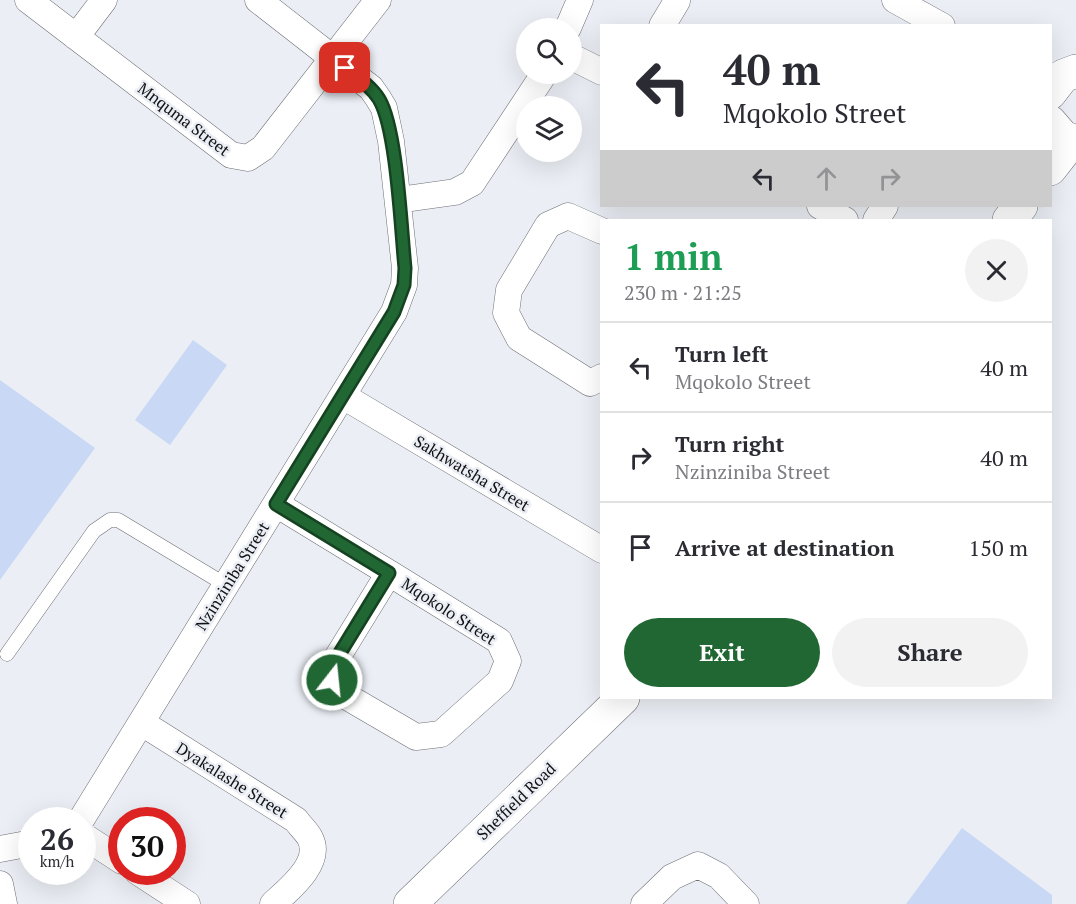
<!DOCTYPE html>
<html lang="en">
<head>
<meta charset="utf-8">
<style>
	body { margin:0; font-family:"PT Serif",serif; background:#f2f2f3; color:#2b2b33; height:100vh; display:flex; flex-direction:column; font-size:22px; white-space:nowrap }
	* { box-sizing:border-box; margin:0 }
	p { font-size:20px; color:#7c7c81 }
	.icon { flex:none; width:33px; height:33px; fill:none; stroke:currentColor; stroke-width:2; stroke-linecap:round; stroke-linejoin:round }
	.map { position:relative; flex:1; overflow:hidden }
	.side { position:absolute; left:600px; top:219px; width:452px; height:480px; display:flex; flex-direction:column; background:#fff; border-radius:0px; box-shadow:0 6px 24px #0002 }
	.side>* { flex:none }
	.guide { position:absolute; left:600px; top:24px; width:452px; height:183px; border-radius:0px; box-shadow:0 6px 24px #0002; background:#fff; color:#2b2b33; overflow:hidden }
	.buttons { position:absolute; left:516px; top:18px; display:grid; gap:12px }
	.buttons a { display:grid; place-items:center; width:66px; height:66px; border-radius:50%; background:#fff; box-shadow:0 6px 24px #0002; font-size:30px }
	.speed { position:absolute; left:18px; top:807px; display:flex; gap:12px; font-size:30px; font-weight:700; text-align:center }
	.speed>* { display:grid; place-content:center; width:78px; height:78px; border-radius:50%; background:#fff; box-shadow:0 6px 24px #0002; line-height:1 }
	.speed small { font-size:15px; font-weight:400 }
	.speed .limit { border:9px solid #d22; background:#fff; color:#111 }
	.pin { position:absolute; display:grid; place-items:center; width:51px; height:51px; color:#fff; margin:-26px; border-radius:12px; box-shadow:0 3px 9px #0006 }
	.me { position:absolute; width:66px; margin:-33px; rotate:16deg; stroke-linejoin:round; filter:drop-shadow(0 0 4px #0008) }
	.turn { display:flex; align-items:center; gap:21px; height:126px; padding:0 24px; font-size:27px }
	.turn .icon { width:78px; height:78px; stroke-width:2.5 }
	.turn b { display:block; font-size:42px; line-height:51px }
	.lanes { display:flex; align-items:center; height:57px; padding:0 24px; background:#0003; justify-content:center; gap:30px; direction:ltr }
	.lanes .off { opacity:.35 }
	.round { display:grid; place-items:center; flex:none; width:63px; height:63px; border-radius:32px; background:#f2f2f3 }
	.head { display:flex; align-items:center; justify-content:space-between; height:102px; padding:0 24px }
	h1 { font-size:36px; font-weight:800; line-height:45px; color:#1e9e55 }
	.button { display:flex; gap:12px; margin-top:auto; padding:12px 24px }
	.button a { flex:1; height:69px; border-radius:36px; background:#216733; color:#fff; font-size:24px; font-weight:800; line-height:69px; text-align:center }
	.button a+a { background:#f2f2f3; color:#2b2b33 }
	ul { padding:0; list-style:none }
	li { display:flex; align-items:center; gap:18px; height:90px; padding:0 24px; border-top:2px solid #e1e1e2 }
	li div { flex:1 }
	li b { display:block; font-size:22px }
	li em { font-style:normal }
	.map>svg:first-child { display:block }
</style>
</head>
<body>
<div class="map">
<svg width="1076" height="904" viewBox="0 0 1076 904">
	<rect width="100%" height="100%" fill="#ebeff5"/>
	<path fill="#c9d8f4" d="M193,340L227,365L170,445L135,420Z
		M0,380L95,448L0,580Z
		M962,828L1052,895V904H906Z"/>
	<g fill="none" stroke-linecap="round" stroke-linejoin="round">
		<defs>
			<path id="lane" d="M7,654L94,531L110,520H118L226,585"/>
			<path id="street" d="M28,0L231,155L248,158L263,148L378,0
				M895,0L942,26
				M662,26L677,1
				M568,28L580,0
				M76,37L104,0
				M572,57L602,72
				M398,200L455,192L472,183L544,74
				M820,206L845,220
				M876,220L885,206
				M602,231L568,216L548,225L509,290L506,313L519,338L590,383L602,377
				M343,396L602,550
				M276,504L389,573
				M389,573L499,641L508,661L500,681L441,734L416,737L344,695L332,680L335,661Z
				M142,723L296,820C300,826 307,832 310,838C323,863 288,890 273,904
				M81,820L394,312L404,285L405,268L391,141L384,108L378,98L371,88L258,0
				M82,835L122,861
				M0,849L32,843
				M138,872L187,904
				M0,884L4,904
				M644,904L672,877L698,865L719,876L746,904"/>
			<path id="secondary" d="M1050,93L1063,76L1076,71
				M1050,122L1063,137L1076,142
				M1050,169L1072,141
				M1009,220L1021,206
				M410,904L623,698"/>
		</defs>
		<use href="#lane" stroke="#6c6f75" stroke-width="15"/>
		<use href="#street" stroke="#6c6f75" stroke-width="27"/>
		<use href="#secondary" stroke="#6c6f75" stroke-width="34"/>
		<use href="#lane" stroke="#fff" stroke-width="14"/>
		<use href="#street" stroke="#fff" stroke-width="26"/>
		<use href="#secondary" stroke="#fff" stroke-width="33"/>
	</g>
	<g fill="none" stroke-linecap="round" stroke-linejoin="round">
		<defs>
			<path id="route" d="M332,680L335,661L389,573L276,504L394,312L404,285L405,268C401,229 397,129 379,99C371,86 357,77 345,68"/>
		</defs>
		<use href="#route" stroke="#154321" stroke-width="15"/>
		<use href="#route" stroke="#216733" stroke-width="10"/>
	</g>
	<g text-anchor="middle" stroke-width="5" stroke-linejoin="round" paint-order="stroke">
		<g font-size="16" fill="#111214" stroke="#ebeff5">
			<text transform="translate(184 119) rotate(37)" y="6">Mnquma Street</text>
			<text transform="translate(472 473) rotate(31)" y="6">Sakhwatsha Street</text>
			<text transform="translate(232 576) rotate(-58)" y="6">Nzinziniba Street</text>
			<text transform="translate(449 611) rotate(33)" y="6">Mqokolo Street</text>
			<text transform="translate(232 780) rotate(32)" y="6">Dyakalashe Street</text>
			<text transform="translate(516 801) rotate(-44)" y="6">Sheffield Road</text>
		</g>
	</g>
</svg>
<div class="buttons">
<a><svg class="icon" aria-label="search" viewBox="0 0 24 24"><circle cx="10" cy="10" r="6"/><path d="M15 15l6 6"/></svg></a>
<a><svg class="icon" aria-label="layers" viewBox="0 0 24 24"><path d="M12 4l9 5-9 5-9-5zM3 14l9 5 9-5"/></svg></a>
</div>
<div class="speed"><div>26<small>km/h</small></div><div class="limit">30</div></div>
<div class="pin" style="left:345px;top:68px;background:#d93025"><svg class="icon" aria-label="arrive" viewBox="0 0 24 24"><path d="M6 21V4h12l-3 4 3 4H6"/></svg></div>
<svg class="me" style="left:332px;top:680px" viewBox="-20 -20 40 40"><circle r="17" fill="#216733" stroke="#fff" stroke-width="3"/><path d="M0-11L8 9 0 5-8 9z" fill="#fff"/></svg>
<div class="guide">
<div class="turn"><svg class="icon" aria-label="left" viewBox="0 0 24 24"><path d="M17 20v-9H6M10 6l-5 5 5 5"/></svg><div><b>40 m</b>Mqokolo Street</div></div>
<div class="lanes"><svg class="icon" aria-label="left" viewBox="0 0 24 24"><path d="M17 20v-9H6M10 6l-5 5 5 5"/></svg><svg class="icon off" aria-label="ahead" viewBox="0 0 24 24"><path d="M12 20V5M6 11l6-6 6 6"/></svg><svg class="icon off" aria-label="right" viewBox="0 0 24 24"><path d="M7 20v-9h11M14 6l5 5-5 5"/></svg></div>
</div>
<section class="side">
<div class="head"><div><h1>1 min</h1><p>230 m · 21:25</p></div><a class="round"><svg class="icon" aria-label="close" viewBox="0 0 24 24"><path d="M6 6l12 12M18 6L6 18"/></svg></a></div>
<ul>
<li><svg class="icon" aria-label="left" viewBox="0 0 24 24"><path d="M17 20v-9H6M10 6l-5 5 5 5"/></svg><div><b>Turn left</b><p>Mqokolo Street</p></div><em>40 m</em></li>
<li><svg class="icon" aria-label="right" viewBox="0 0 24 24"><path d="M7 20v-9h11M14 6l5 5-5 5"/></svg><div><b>Turn right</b><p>Nzinziniba Street</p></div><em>40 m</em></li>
<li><svg class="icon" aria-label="arrive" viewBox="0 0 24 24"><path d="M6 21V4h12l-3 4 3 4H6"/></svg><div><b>Arrive at destination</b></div><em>150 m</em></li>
</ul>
<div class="button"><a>Exit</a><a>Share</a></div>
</section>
</div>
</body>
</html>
